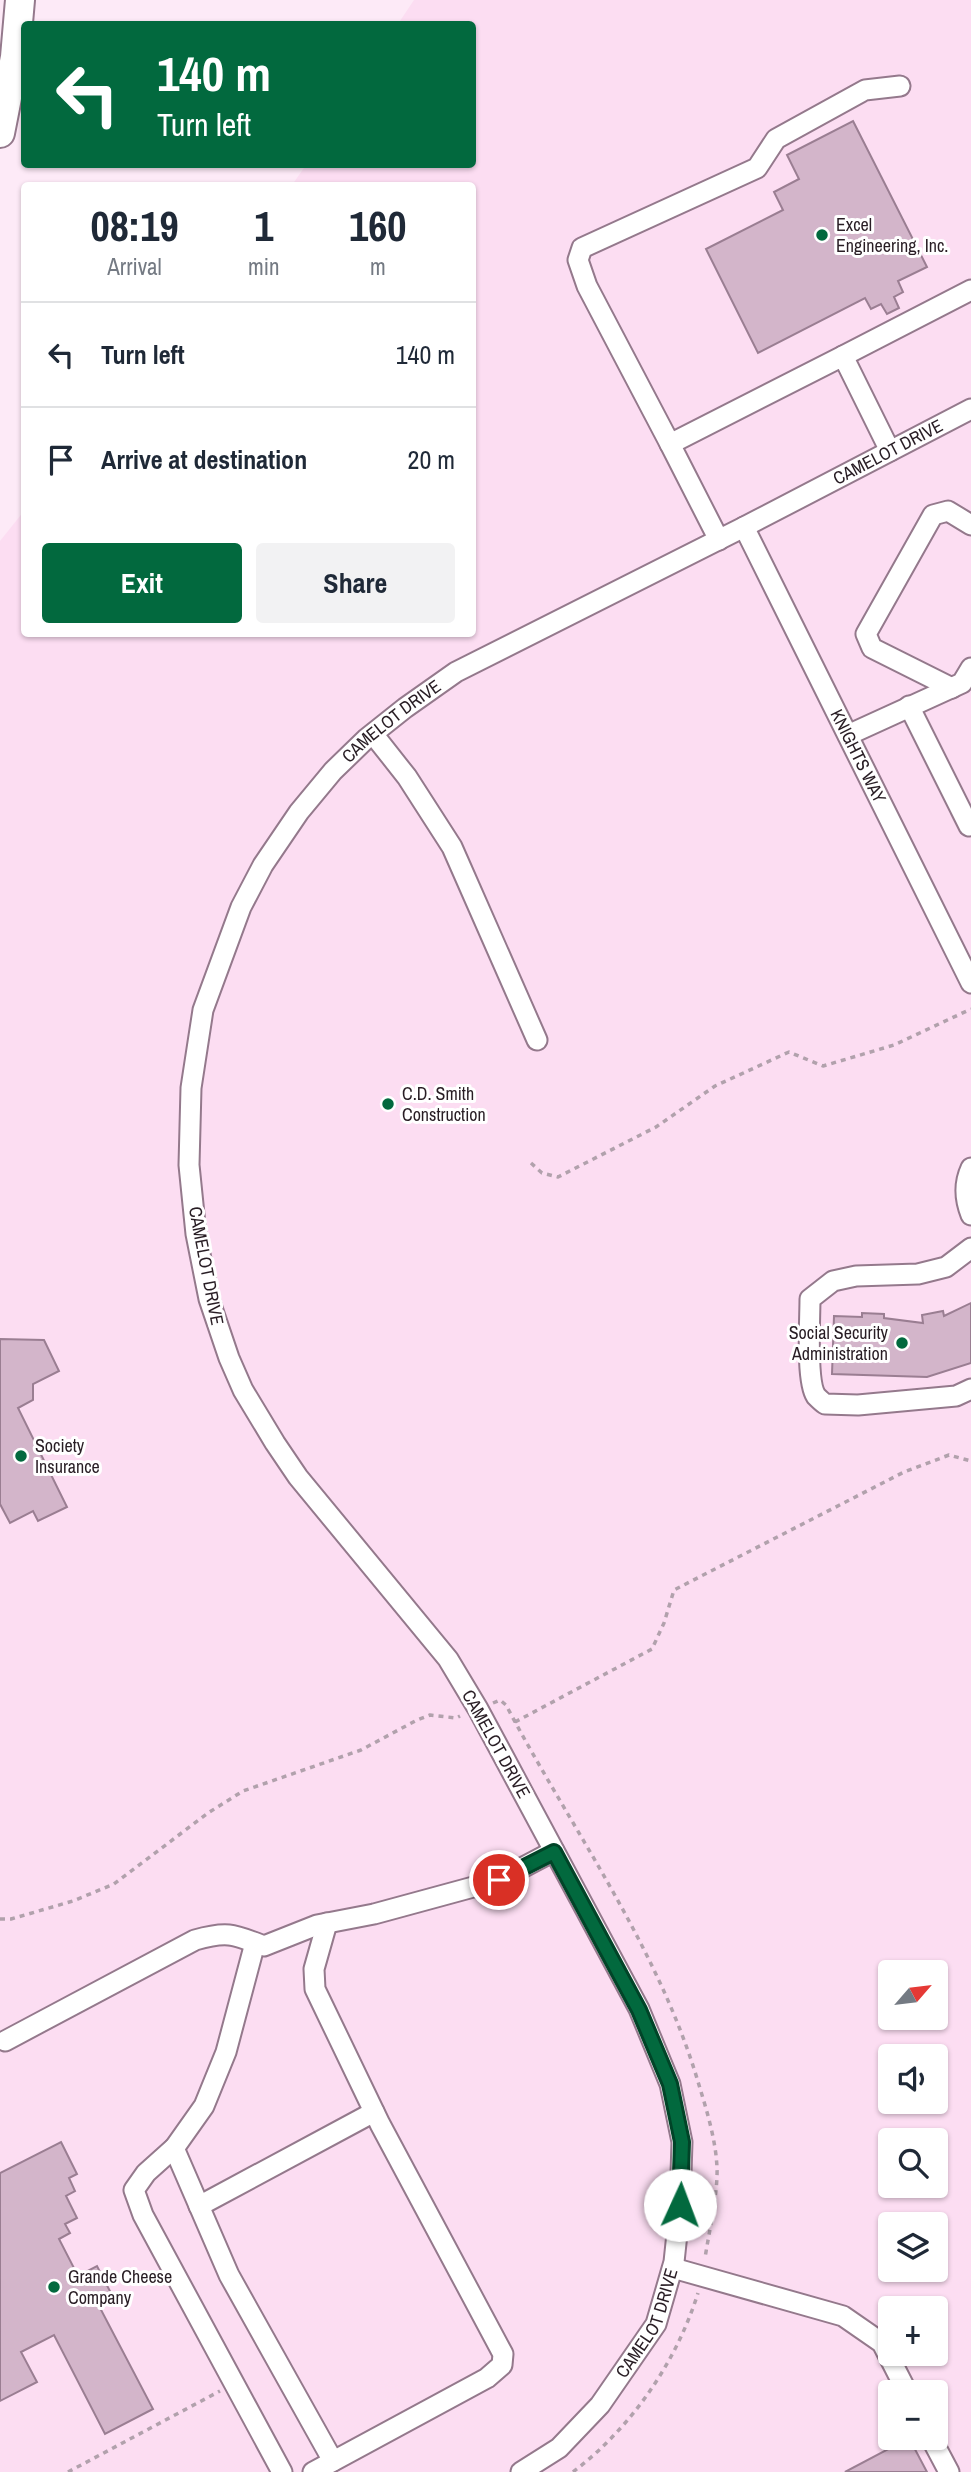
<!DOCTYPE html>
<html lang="en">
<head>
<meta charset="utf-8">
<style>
	body { margin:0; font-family:"Archivo Narrow",sans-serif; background:#f2f2f3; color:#1f2937; height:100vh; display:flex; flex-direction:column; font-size:26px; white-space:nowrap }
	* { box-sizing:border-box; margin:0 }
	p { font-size:23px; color:#747a83 }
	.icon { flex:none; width:38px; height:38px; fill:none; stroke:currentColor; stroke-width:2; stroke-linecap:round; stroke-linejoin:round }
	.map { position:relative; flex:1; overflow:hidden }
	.side { position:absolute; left:21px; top:182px; width:455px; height:455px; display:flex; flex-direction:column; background:#fff; border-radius:7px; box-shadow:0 2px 5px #0004 }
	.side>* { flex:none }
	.banner { position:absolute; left:21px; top:21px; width:455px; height:147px; border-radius:7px; box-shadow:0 2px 5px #0004; background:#02693e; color:#fff; overflow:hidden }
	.needle { width:46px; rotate:62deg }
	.buttons { position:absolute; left:878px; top:1960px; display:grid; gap:14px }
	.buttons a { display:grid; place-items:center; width:70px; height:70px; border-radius:7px; background:#fff; box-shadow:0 2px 5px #0004; font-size:35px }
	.pin { position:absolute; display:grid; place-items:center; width:60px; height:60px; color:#fff; margin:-30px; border:4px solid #fff; border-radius:50%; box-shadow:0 2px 7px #0007 }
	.me { position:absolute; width:77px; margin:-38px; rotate:2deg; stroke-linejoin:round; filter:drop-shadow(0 0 5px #0008) }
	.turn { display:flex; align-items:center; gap:24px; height:147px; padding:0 21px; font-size:32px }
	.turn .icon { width:91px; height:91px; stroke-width:2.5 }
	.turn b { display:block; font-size:49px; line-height:60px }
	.eta { display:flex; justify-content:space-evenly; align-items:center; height:119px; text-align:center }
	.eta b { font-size:42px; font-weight:700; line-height:49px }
	.button { display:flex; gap:14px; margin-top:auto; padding:14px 21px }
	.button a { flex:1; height:80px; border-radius:7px; background:#02693e; color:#fff; font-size:28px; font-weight:700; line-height:80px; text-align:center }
	.button a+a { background:#f2f2f3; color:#1f2937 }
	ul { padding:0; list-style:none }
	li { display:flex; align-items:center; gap:21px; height:105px; padding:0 21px; border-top:2px solid #e0e1e3 }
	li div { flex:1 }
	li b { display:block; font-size:26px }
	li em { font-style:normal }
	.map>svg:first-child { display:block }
</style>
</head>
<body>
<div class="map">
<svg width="971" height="2472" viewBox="0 0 971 2472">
	<rect width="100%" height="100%" fill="#fdeaf7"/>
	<path fill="#fcddf2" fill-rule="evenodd" d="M414,0H971V2472H0V541L24,511V634H472V186L292,185L306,165L472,164V24H398ZM891,1972H936V2018H891ZM891,2056H936V2102H891ZM891,2140H936V2186H891ZM891,2224H936V2270H891ZM891,2308H936V2354H891ZM891,2392H936V2438H891Z"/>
	<path fill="#d3b5ca" stroke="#9a7e92" stroke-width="2" d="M853,121L927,267L898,281L903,292L894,297L899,308L887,314L881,304L871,309L865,298L758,353L706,249L783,210L774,192L799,179L787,155Z
		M971,1303V1363L927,1377L832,1374L834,1316L862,1317V1313L884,1314V1318L923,1323L922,1315L943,1311L944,1316Z
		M0,1339L44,1340L59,1371L33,1384V1400L18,1408L67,1507L38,1521L33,1511L10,1523L0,1504Z
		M61,2142L77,2174L69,2178L75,2191L66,2196L77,2218L65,2224L70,2233L59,2239L78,2276L97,2266L114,2299L99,2306L153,2409L105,2434L54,2335L21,2352L37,2382L0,2401V2173Z
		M909,2438L927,2472H845Z"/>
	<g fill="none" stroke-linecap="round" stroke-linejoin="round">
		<defs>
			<g id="minor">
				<path d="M843,356L971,290"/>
				<path d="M670,444L587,286L578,260L582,248L757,168L776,139L865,90L900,86"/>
				<path id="s1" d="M744,527L971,983"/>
				<path d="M719,540L670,444L843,356L890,451"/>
				<path d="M952,688L872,648L866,634L933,515L948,511L971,525"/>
				<path d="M909,706L969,826"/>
				<path d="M373,734L407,777L452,847L537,1040"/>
				<path d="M848,735L962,683L971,668"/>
				<path d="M971,1168C964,1183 965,1200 971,1215"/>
				<path d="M971,1248L946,1267L918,1274L856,1276L833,1281L810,1299C810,1320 806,1381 816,1396C819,1399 822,1402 825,1404L858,1405L956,1396L971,1389"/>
				<path d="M255,1943L226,2052L204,2106L175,2147L146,2173L134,2190L143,2215L282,2472"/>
				<path d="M5,2041L195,1940C227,1931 233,1934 264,1946L317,1925L374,1914L499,1880L554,1851"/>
				<path d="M174,2148L229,2275L333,2461"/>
				<path d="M199,2206L374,2112"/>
				<path d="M673,2268L843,2316L882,2343L907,2392"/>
				<path d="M931,2438L949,2472"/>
				<path d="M313,2472L487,2378L502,2365L503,2354L380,2124L315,1989L314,1969L327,1923"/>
				<path id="s2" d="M521,2472L559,2448L600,2405L656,2324L674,2262L680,2205L682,2142L670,2084L639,2009L478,1709L448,1659L298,1477L275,1443L243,1390L229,1358L209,1299L196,1234L189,1165L191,1088L203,1010L241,907L263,865L299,812L333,771L366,739L405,708L456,672L744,527L971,409"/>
			</g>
			<path id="highway" d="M0,133L15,57L20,0"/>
		</defs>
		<use href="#minor" stroke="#94798c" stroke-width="23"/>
		<use href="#highway" stroke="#94798c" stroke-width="32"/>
		<path stroke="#b1a1ac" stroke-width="3.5" stroke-dasharray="5 5" stroke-linecap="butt" d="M531,1163L542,1173L558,1177L656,1127L715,1086L789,1052L823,1066L894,1045L971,1009
			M493,1703L500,1700L506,1705C572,1830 659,1948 699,2085C707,2111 716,2141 717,2168C718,2193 709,2232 705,2258
			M515,1722L652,1649L664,1623L674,1590L904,1472L949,1455L971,1461
			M0,1919H11L73,1901L114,1884L208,1813L243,1791L361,1750L417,1720L430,1715L456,1718L460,1716
			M68,2472L220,2391
			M573,2472C631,2428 676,2363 698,2293"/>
		<use href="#minor" stroke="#fff" stroke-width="19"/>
		<use href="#highway" stroke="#fff" stroke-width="28"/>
	</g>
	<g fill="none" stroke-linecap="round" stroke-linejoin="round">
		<defs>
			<path id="route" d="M499,1880L554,1852L639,2010L670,2084L682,2142L680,2205"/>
		</defs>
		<use href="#route" stroke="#014428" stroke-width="18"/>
		<use href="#route" stroke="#02693e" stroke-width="12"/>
	</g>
	<g fill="#02693e" stroke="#fff" stroke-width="2.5">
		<circle cx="822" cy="235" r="7"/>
		<circle cx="388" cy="1104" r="7"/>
		<circle cx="902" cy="1343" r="7"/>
		<circle cx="21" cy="1456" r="7"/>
		<circle cx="54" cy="2287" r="7"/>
	</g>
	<g text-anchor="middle" stroke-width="6" stroke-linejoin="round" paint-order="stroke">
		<g font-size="18" fill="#281d24" stroke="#fff" text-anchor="start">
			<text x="836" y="231">Excel<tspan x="836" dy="21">Engineering, Inc.</tspan></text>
			<text x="402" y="1100">C.D. Smith<tspan x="402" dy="21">Construction</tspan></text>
			<text x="888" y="1339" text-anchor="end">Social Security<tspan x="888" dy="21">Administration</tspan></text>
			<text x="35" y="1452">Society<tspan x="35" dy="21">Insurance</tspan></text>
			<text x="68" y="2283">Grande Cheese<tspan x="68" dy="21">Company</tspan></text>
		</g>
		<g font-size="18" fill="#281d24" stroke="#fff">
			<text dy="6" stroke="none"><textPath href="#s2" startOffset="2572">CAMELOT DRIVE</textPath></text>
			<text dy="6" stroke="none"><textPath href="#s2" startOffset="2006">CAMELOT DRIVE</textPath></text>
			<text dy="6" stroke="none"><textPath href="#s1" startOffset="256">KNIGHTS WAY</textPath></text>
			<text transform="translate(206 1266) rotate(79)" y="6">CAMELOT DRIVE</text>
			<text transform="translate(496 1744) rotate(61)" y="6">CAMELOT DRIVE</text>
			<text dy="6" stroke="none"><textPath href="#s2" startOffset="200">CAMELOT DRIVE</textPath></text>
		</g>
	</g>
</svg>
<div class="buttons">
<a><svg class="needle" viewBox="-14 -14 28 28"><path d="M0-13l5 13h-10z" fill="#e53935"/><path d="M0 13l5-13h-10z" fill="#747a83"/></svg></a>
<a><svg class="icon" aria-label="sound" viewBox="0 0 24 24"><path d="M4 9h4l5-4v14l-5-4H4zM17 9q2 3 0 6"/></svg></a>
<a><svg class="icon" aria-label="search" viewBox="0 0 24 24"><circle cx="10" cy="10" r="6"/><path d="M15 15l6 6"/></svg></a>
<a><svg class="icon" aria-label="layers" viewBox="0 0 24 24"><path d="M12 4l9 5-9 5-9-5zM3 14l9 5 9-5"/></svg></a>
<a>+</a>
<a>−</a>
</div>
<div class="pin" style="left:499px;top:1880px;background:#d93025"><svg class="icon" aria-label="arrive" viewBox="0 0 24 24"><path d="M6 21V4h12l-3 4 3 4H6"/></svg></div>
<svg class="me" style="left:680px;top:2205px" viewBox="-20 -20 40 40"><circle r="19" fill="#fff"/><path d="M0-13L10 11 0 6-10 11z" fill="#02693e"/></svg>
<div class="banner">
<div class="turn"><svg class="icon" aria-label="left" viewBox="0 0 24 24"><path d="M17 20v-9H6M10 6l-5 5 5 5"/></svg><div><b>140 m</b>Turn left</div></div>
</div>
<section class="side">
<div class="eta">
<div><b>08:19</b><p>Arrival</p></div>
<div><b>1</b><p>min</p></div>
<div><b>160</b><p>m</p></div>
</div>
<ul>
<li><svg class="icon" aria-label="left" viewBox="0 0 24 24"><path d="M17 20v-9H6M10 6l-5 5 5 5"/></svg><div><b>Turn left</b></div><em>140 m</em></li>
<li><svg class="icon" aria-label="arrive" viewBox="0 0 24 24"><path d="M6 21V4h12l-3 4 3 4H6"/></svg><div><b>Arrive at destination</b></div><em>20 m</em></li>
</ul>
<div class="button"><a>Exit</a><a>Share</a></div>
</section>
</div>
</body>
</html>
